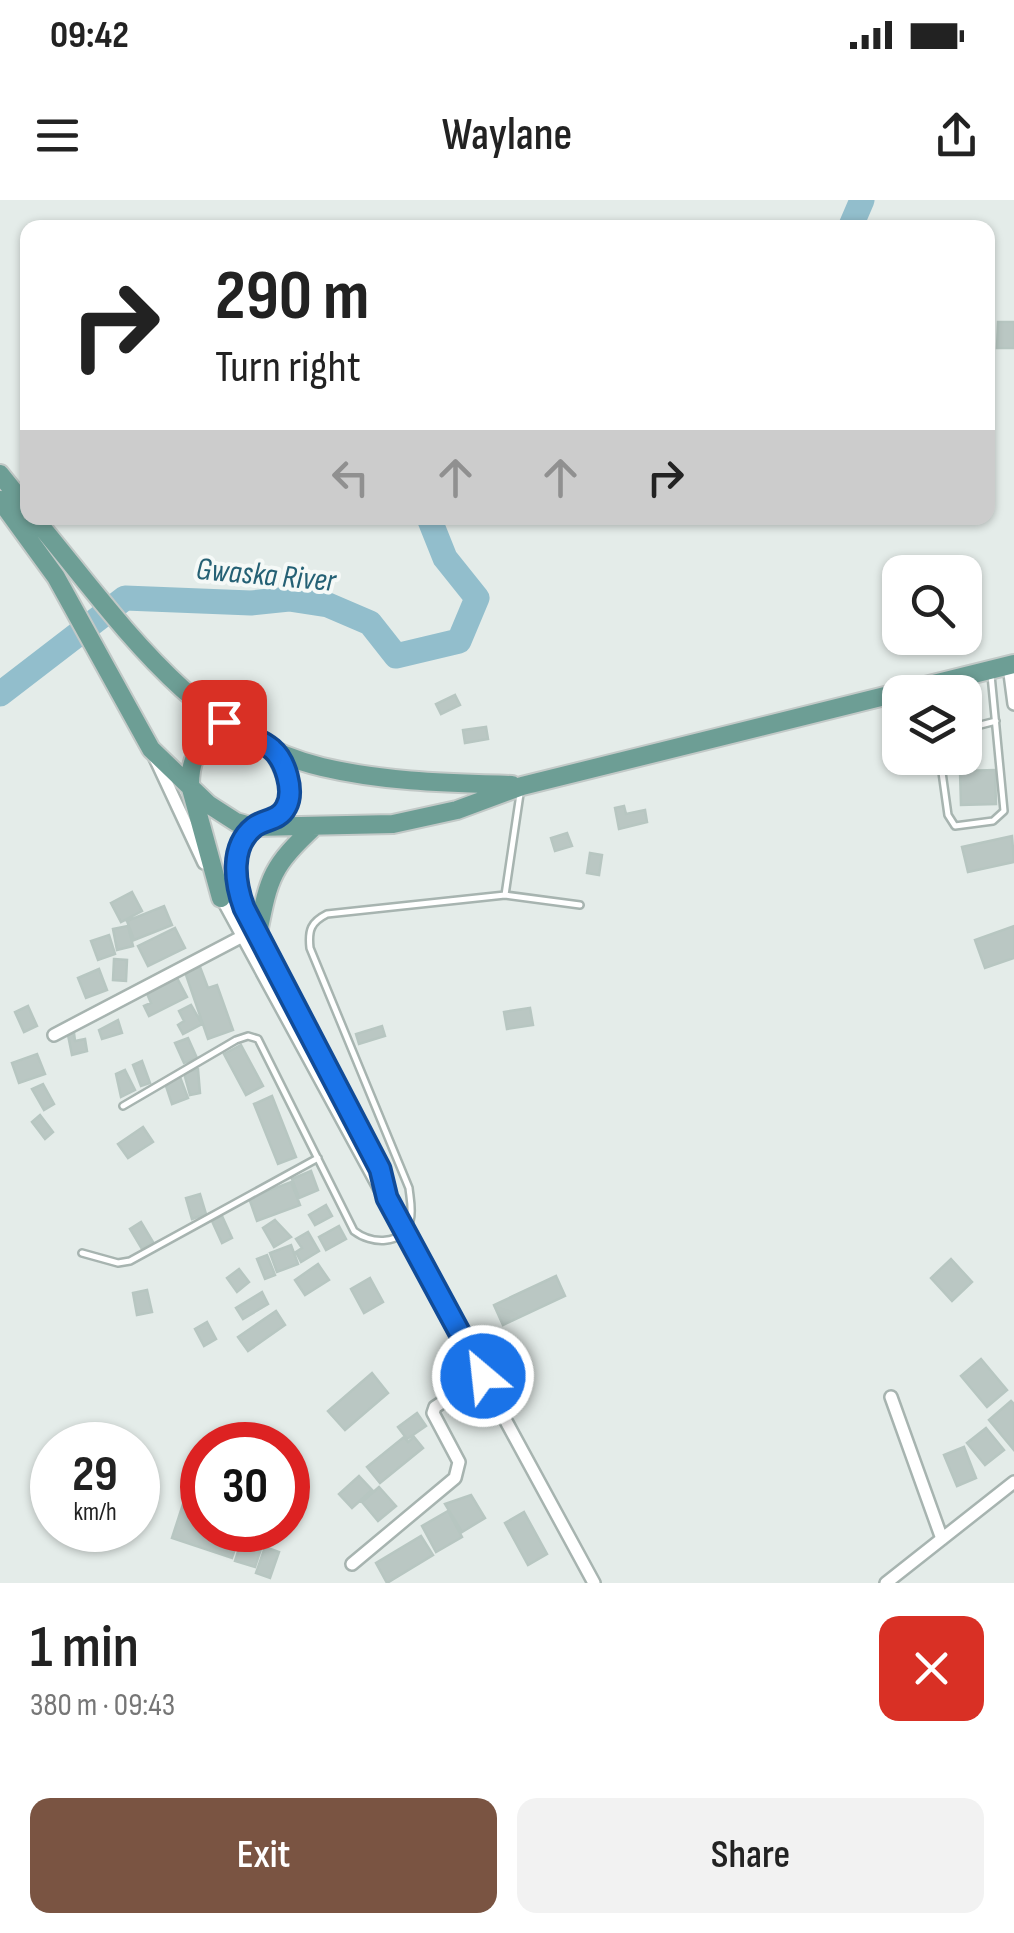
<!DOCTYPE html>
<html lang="en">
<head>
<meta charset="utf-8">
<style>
	body { margin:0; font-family:"Sofia Sans Condensed",sans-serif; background:#f2f2f2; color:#222; height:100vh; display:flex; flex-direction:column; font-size:38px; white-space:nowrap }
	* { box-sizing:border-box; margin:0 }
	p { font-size:32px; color:#767676 }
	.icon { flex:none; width:55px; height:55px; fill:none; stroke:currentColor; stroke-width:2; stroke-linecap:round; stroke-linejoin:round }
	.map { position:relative; height:1383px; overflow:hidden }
	.sheet { display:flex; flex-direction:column; background:#fff; flex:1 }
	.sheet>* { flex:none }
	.banner { position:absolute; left:20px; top:20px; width:975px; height:305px; border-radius:20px; box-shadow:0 2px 8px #0004; background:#fff; color:#222; overflow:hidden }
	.fabs { position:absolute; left:882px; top:355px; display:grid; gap:20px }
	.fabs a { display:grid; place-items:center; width:100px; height:100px; border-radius:20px; background:#fff; box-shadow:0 2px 8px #0004; font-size:50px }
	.speed { position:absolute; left:30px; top:1222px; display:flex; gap:20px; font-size:50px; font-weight:700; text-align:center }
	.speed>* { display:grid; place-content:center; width:130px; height:130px; border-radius:50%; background:#fff; box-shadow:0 2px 8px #0004; line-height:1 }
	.speed small { font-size:25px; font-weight:400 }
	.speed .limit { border:15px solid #d22; background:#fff; color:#111 }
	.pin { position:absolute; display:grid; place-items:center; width:85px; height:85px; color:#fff; margin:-42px; border-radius:20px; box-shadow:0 5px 15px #0006 }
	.me { position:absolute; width:110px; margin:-55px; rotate:332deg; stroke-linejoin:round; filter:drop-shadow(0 0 8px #0008) }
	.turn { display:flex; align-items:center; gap:35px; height:210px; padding:0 30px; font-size:45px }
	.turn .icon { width:130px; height:130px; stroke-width:2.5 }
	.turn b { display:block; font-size:70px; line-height:85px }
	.lanes { display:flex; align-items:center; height:95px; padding:0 30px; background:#0003; justify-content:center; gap:50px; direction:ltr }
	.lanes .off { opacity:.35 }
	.round { display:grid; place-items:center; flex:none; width:105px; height:105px; border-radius:20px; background:#f2f2f2 }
	.overview { display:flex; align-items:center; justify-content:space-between; height:170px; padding:0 30px }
	h1 { font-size:60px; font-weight:600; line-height:75px }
	.button { display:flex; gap:20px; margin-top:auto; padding:20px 30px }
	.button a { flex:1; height:115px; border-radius:20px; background:#7a5442; color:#fff; font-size:40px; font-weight:600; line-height:115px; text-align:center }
	.button a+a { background:#f2f2f2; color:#222 }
	.status { display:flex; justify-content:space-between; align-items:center; height:70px; padding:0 50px; background:#fff; direction:ltr }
	.status svg { height:28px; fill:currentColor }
	header { display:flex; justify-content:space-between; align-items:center; height:130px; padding:0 30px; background:#fff; font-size:45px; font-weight:600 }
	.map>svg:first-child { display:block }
</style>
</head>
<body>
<div class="status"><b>09:42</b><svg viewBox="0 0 49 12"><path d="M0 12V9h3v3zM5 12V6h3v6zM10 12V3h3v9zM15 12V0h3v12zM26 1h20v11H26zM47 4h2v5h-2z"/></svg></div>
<header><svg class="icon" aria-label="menu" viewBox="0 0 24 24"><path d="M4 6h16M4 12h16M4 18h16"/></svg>Waylane<svg class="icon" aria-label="share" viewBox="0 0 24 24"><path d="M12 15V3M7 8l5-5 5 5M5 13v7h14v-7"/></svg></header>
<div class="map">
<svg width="1014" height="1383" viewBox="0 0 1014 1383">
	<rect width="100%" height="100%" fill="#e4ece9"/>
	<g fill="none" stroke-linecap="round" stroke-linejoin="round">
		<path stroke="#92becc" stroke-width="25" d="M850,28L862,0
			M0,494L125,398L251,403L289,399L328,405L370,423L396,456L459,441L477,398L445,358L429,318"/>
	</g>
	<path fill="#bac7c3" stroke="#b7c6c1" stroke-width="2.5" d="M998,122H1014V148H997Z
		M455,495L460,505L441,514L436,504Z
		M486,527L488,539L465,543L463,530Z
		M995,570L996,604L961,605L960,571Z
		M624,606L626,614L645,610L647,622L619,629L615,608Z
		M567,633L572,646L555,651L551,638Z
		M1012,636L1014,662L968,672L962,647Z
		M590,653L602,655L599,675L587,673Z
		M132,692L142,711L121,722L111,703Z
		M164,706L172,725L134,740L127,721Z
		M128,726L133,746L117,750L113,729Z
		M1014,726V758L985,768L975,740Z
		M175,728L185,748L148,766L138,746Z
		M109,735L115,754L98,760L91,741Z
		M114,759L127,760L126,781L113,780Z
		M200,767L208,788L217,785L233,830L208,839L185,772Z
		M99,769L107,790L86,798L78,778Z
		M176,776L187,797L149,816L144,806L151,803L146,791Z
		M191,805L202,824L183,834L178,825L184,821L179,811Z
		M28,806L37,826L24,832L15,812Z
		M530,808L533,825L507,829L504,812Z
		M118,820L122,833L102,839L99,830Z
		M382,826L385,836L359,844L356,834Z
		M74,833L75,841L85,839L87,851L72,855L68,835Z
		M188,838L197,858L184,863L175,843Z
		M241,845L263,886L246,895L224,854Z
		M37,854L45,874L19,883L12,863Z
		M142,861L150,883L141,886L133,865Z
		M198,869L200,893L190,895L184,873Z
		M125,870L135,890L121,897L116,874Z
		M180,877L188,898L172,904L165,883Z
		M43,884L54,904L44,910L32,889Z
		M272,896L296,957L278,964L254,904Z
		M40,915L53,932L45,939L32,922Z
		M143,927L153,942L128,958L118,944Z
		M311,971L318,990L299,998L292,979Z
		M291,982L300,1005L257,1021L249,998Z
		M200,994L206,1014L192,1019L186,998Z
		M326,1005L332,1016L315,1025L309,1015Z
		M222,1016L232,1038L222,1043L212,1021Z
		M275,1020L291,1037L274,1047L263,1028Z
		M141,1022L153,1042L142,1049L130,1029Z
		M339,1026L346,1039L326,1050L319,1037Z
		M308,1032L319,1051L301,1062L296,1052L302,1048L296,1039Z
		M291,1045L298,1064L277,1072L270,1053Z
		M267,1055L275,1075L265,1079L257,1059Z
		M951,1059L972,1082L952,1101L931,1078Z
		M318,1064L329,1080L305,1095L295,1080Z
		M239,1069L249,1082L237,1092L227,1078Z
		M556,1076L565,1096L503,1125L494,1105Z
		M370,1078L383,1102L364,1113L351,1089Z
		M147,1090L152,1112L137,1115L133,1093Z
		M262,1092L268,1104L243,1119L236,1108Z
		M276,1111L285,1125L248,1151L238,1137Z
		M207,1122L216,1139L204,1146L195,1129Z
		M981,1159L1007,1190L987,1207L961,1176Z
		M372,1173L388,1193L345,1230L328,1211Z
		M1011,1201L1014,1204V1250L989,1220Z
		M417,1213L426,1226L407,1239L398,1227Z
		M986,1228L1004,1250L985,1265L967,1243Z
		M404,1237L408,1242L414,1237L423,1248L380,1283L367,1267Z
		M964,1247L976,1278L957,1286L944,1255Z
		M359,1276L372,1290L352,1308L339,1294Z
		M379,1287L396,1306L378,1321L362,1302Z
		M471,1295L485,1318L462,1332L445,1304Z
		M184,1301L202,1307V1330H241L232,1358L172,1338Z
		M448,1311L462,1337L436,1352L422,1326Z
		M524,1312L547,1354L528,1365L505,1323Z
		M245,1330L265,1337L255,1367L235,1361Z
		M421,1336L433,1355L387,1383L376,1363Z
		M265,1347L279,1352L270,1378L256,1373Z"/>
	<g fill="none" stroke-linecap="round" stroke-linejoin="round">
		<defs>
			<path id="service" d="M965,529L996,521
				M940,558L948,615L955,626L993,621L1004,611L991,475
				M505,695L580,705
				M123,906L236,840L248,836L258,839L354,1031C371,1044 402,1046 410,1021C413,1011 410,998 409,988L310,748C308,730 311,722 327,714L505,695L520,594
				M82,1053L118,1063L130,1061L318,958"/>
			<path id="minor" d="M1009,466L1014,504
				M155,558L204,663
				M254,627C235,655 233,676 244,708L380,969L387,998
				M219,693L594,1383
				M54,835L241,737
				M891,1197L942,1339
				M352,1364L455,1278L459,1262L433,1213L435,1207L483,1176
				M886,1383L1014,1282"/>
			<path id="primary" d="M0,274L28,309
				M0,300L56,377L151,549L208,604L236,622L254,627L393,624L457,610L522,586L1014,464
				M34,318C114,413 193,537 322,567C385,582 449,583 512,585
				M259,625C303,608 291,583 273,549
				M221,698L190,585C190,549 205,538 239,534
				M258,733C269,676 272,666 315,626"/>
		</defs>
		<use href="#service" stroke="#a7b4b0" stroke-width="10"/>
		<use href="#minor" stroke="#a7b4b0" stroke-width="16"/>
		<use href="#primary" stroke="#c2c9c7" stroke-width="22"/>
		<use href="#service" stroke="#fff" stroke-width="5"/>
		<use href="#minor" stroke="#fff" stroke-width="11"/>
		<use href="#primary" stroke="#6d9e95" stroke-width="18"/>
	</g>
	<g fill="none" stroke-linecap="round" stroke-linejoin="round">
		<defs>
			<path id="route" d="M224,522C238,533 260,538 272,549C285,560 295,591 286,607C279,621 264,619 254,627C229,647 235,683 244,708L380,969L387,998L483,1176"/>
		</defs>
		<use href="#route" stroke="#114b97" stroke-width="25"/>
		<use href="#route" stroke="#1a73e8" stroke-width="18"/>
	</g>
	<g text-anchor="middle" stroke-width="8" stroke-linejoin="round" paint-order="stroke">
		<g font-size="32" font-style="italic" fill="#246074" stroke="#f5f9f7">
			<text transform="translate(266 374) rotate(5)" y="11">Gwaska River</text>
		</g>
	</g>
</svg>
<div class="fabs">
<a><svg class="icon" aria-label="search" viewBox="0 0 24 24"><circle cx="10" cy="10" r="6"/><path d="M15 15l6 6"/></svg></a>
<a><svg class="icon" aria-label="layers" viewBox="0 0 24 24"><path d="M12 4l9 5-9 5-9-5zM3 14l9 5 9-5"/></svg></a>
</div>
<div class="speed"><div>29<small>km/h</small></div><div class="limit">30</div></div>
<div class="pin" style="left:224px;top:522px;background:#d93025"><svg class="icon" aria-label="arrive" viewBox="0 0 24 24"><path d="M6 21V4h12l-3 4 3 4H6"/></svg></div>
<svg class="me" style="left:483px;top:1176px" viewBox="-20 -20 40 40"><circle r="17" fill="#1a73e8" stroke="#fff" stroke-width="3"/><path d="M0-11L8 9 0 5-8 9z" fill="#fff"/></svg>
<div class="banner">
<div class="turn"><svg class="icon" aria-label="right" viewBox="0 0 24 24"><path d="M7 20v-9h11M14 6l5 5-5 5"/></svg><div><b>290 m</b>Turn right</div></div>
<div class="lanes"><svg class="icon off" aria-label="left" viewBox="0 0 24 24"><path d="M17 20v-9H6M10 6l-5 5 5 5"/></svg><svg class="icon off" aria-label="ahead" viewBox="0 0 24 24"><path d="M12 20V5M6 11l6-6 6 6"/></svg><svg class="icon off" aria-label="ahead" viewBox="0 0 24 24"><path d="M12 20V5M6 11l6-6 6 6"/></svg><svg class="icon" aria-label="right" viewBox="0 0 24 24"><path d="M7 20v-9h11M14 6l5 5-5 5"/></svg></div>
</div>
</div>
<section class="sheet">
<div class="overview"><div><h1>1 min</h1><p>380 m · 09:43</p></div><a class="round" style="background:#d93025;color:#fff"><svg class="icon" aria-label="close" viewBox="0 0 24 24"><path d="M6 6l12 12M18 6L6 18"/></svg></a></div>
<div class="button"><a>Exit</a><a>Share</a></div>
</section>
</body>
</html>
